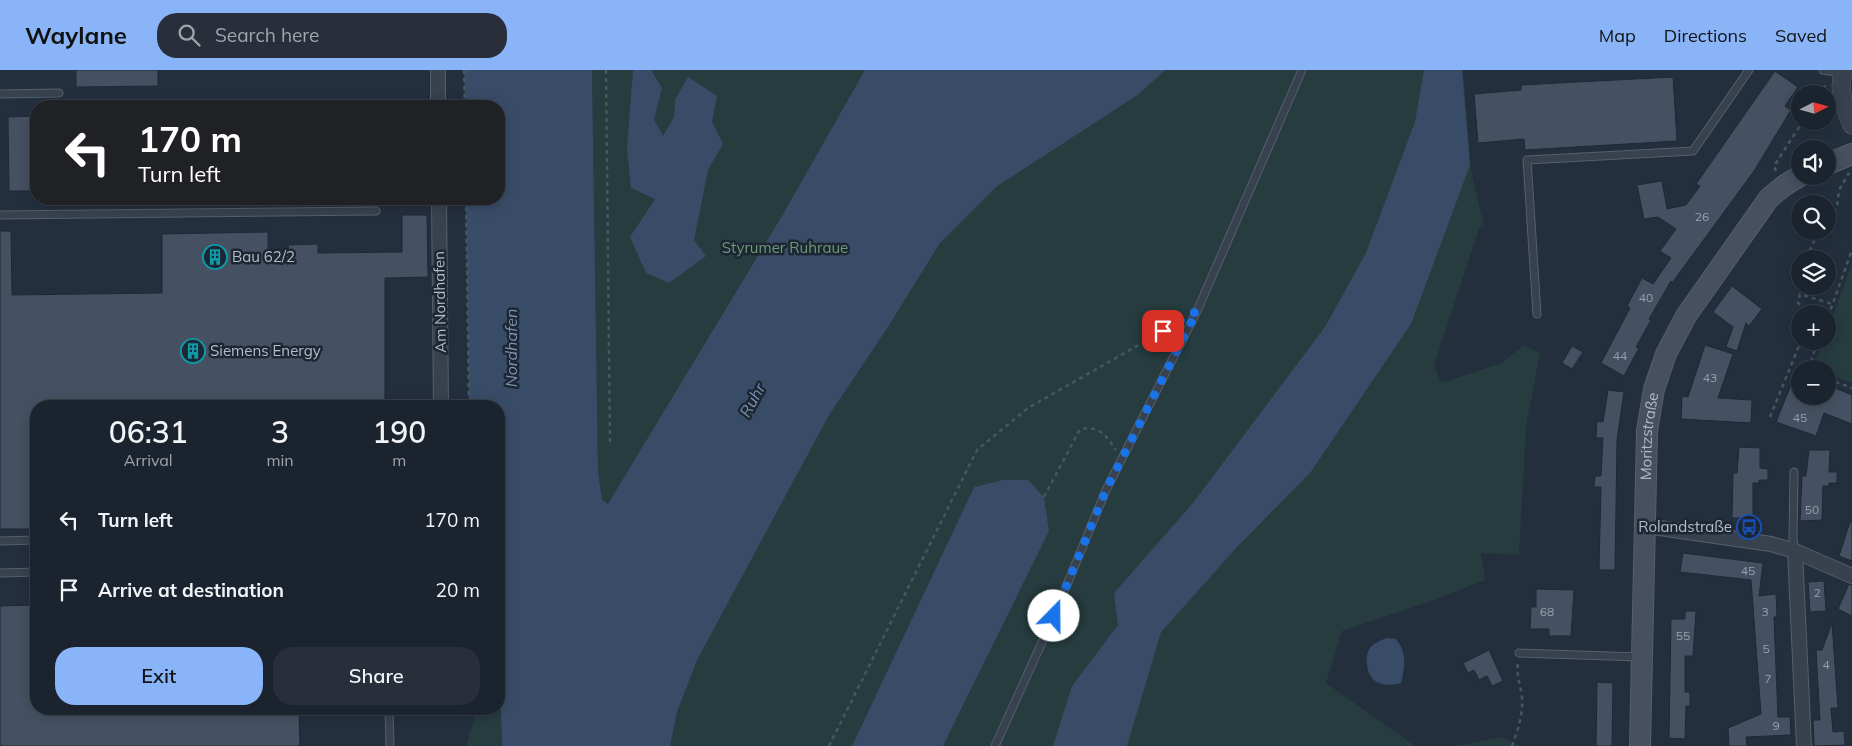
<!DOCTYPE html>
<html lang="en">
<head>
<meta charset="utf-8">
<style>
	body { margin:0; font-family:Mulish,sans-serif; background:#282f3a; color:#f1f3f6; height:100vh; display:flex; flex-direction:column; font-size:19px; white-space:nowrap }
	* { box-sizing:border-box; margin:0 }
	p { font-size:16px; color:#a0a4aa }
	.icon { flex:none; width:28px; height:28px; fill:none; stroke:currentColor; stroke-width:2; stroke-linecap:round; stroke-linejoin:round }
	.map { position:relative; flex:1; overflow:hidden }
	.side { position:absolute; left:30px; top:330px; width:475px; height:315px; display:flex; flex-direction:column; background:#1b232e; border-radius:20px; box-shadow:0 2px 12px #0003,0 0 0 1px #39404a }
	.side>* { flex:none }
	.guide { position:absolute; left:30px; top:30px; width:475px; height:105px; border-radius:20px; box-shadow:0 2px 12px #0003,0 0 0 1px #39404a; background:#202124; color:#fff; overflow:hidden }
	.needle { width:32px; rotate:84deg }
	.fabs { position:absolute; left:1791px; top:15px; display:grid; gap:10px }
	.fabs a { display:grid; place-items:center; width:45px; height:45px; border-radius:50%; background:#1b232e; box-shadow:0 2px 12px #0003,0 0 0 1px #39404a; font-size:25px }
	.pin { position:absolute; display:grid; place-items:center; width:42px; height:42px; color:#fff; margin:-21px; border-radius:10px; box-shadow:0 2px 8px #0006 }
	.me { position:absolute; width:55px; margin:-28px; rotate:22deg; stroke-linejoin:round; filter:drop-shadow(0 0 4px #0008) }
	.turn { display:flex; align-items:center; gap:18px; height:105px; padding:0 25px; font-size:22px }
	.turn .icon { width:65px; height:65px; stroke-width:2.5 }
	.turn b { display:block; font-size:35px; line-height:42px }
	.eta { display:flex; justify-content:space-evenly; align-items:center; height:85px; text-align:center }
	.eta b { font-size:30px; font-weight:600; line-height:35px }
	.primary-button { display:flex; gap:10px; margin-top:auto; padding:10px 25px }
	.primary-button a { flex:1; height:58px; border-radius:20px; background:#8ab4f8; color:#111; font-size:20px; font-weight:600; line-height:58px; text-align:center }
	.primary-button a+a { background:#282f3a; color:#f1f3f6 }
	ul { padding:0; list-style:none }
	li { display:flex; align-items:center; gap:15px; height:70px; padding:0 25px }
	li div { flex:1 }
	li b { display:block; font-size:19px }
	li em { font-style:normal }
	header { display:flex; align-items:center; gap:30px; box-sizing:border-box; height:70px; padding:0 25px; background:#8ab4f8; color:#111 }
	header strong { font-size:24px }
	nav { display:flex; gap:28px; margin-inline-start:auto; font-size:18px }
	.search { width:350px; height:45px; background:#282f3a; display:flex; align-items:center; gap:12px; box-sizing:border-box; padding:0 18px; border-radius:20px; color:#a0a4aa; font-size:19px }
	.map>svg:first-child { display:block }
</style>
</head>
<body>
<header>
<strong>Waylane</strong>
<div class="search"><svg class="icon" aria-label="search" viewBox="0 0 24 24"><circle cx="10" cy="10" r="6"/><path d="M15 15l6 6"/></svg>Search here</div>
<nav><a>Map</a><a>Directions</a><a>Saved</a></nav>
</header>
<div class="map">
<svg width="1852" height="676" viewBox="0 0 1852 676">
	<rect width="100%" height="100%" fill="#242f3e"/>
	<path fill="#263c3f" d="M592,0H1463L1471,101L1484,156L1479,159L1434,295L1441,313L1502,293L1524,275L1540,283L1526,356L1519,485L1481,483L1485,510L1431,531L1342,561L1326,613L1415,676H943L1049,461L1044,427L1028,410H1002L974,417L852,676H562L608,434L602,431L598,401Z
		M1852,193V313L1828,304V299L1813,298L1823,271H1828V259Z
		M499,574L502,676H466L477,639H499Z
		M1501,667L1521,676H1457Z"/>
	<path fill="#394c67" d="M464,0H592L598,401L602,430L608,434L782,146L865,0H1165L1139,24L996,117L940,173L886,260L829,345L697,590L677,642L670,676H502L499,574V336H469L466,129H499V36H465Z
		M633,0H651L662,18L654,50L663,66L674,47L675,30L688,7L717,26L712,52L723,74L708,100L694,170L706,186L669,213L646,203L630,167L655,129L631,118L627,79Z
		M1424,0H1462L1470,95L1411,254L1310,403L1238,476L1161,562L1127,676H1053L1072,616L1118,555L1114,523L1193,433L1325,257L1366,183L1415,52Z
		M1002,410H1028L1044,427L1049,461L943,676H852L974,417Z
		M1387,568L1396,569C1407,583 1405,596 1401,613C1383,618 1368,613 1367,593C1366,588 1367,582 1370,578C1374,573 1381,570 1387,568Z"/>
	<path fill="#455162" stroke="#1f2835" d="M76,0H158V16L76,17Z
		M1775,1L1798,17L1785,36L1791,40L1754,101L1672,213L1671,211L1649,249L1651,250L1636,277L1639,278L1624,306L1601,293L1630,238L1627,236L1642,208L1653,214L1671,188L1660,181L1676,159L1658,147L1644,149L1637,115L1662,111L1667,139L1686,135L1700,116L1696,114Z
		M1673,7L1677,71L1525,80L1524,69L1478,73L1474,24L1521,20V15Z
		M36,46V121H9L8,47Z
		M402,145H427L428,207L385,208V336H36V459H0V161H11L12,225L162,223V164L268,162V184L289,183L288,175L318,174V183L402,182Z
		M1732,216L1762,239L1749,256L1746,253L1737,281L1726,277L1733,257L1713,242Z
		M1705,275L1733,284L1718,328L1752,330L1751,353L1681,349L1682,326L1688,327Z
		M1572,276L1583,282L1572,299L1562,293Z
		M1799,295L1800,326H1828V315L1852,325V354L1824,343L1816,366L1776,352Z
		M1608,320L1624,322L1617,370L1615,500H1599L1601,417H1594L1595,406H1601L1603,368H1596L1597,351L1603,352Z
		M1739,377L1760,378V398L1768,399V410H1759V413H1753V448H1732L1733,403H1737Z
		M1809,380H1830L1829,402H1837V413H1829V416H1823L1822,450L1800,451L1802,406H1806Z
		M1850,452H1852V491L1839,486Z
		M1683,483L1763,493L1759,526L1776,524L1777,547H1774L1778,647H1790L1791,665L1746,667L1747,676H1729L1728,658L1761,644L1751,510L1680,502Z
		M1824,511L1826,541L1810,542L1808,512Z
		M1849,514L1852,515V546L1838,539Z
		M1536,519L1574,520L1571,566H1549V559H1530L1531,537H1536Z
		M36,535V639H299L300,676H0V536Z
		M1685,541H1696L1693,586H1685V622H1690V636H1686L1685,669L1669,668L1671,549H1685Z
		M1832,553L1838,638H1831L1833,662L1844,661L1845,675L1814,676L1813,650H1820L1816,580H1822Z
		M1489,580L1503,611L1492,616L1487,606L1479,610L1474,600L1468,603L1463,593Z
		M1597,612L1613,613L1612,676H1596Z"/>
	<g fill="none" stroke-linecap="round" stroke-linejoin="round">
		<defs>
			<path id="service" d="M1823,0L1843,3
				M0,24L59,23
				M0,145L376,141
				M1537,244L1527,90L1693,81L1749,0
				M1794,402L1793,469L1795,481
				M0,471L36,470
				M0,503L36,502
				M1519,583L1641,587
				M389,639L390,676
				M995,676L1054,546L1106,420L1197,241L1302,0"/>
			<path id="minor" d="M438,0V36
				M439,129L441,336
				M1646,456L1771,474L1795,481L1852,506
				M1795,481L1804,676"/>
			<path id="tertiary" d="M1844,0C1837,20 1844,36 1852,55"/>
			<g id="secondary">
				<path d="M1828,94L1852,84"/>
				<path id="s1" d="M1640,676L1647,361L1654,319L1666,284L1686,246L1769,128L1785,115L1800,106"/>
			</g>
		</defs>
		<use href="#service" stroke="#565f6c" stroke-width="9"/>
		<use href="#minor" stroke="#565f6c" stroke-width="16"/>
		<use href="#tertiary" stroke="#565f6c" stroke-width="19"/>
		<use href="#secondary" stroke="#565f6c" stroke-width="22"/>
		<path stroke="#44595c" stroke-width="2.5" stroke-dasharray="4 4" stroke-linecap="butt" d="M464,0L465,36
			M606,0L610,375
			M1817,24L1827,14
			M1776,101L1774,96L1803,51
			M466,129L469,336
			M1828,148L1837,137L1839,120L1849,103
			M1806,188L1819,161
			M1813,244L1798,233L1800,224L1832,234
			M1828,247L1852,180
			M1808,299L1818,271
			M1828,309L1852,318
			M1770,347L1801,271
			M1044,427L1080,359C1100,356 1105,364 1116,380
			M829,676L977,380L1028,338L1181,251
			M1512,676C1518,660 1523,645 1522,628C1521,615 1516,606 1518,592"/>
		<use href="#service" stroke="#38414e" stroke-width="7"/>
		<use href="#minor" stroke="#38414e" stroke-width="14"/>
		<use href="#tertiary" stroke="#38414e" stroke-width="18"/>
		<use href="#secondary" stroke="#465061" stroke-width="20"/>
	</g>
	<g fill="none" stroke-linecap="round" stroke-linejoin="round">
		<path stroke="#1a73e8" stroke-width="9" stroke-dasharray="0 16.2" d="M1054,546L1106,420L1197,241L1163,261"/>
	</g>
	<defs>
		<symbol id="building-ring" viewBox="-11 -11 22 22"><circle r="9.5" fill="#1d2633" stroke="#0f9aa8" stroke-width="1.5"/><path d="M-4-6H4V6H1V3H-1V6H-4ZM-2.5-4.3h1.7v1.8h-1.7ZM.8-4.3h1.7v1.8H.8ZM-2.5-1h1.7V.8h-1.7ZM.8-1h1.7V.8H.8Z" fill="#0f9aa8"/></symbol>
		<symbol id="bus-ring" viewBox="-11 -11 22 22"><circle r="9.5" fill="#1d2633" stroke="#1a4fb4" stroke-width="1.5"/><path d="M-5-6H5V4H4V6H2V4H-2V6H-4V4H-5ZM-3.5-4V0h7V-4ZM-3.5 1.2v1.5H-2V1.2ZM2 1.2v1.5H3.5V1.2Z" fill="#1a4fb4"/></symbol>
	</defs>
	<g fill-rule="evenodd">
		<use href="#building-ring" x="201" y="173" width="28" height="28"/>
		<use href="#building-ring" x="179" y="267" width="28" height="28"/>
		<use href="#bus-ring" x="1735" y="443" width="28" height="28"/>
	</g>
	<g text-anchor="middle" stroke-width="5" stroke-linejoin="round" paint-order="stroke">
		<g font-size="12" fill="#98a1af">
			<text x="1702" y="151">26</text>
			<text x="1646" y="232">40</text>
			<text x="1620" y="290">44</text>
			<text x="1710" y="312">43</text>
			<text x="1800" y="352">45</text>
			<text x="1812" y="444">50</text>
			<text x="1748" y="505">45</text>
			<text x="1817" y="527">2</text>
			<text x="1547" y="546">68</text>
			<text x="1765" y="546">3</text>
			<text x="1683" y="570">55</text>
			<text x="1766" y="583">5</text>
			<text x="1826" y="599">4</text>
			<text x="1768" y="613">7</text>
			<text x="1776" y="660">9</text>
		</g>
		<g font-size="15" fill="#6b9a76" stroke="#1d2633">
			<text x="785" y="183">Styrumer Ruhraue</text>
		</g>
		<g font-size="15" fill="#b4bcc9" stroke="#1d2633" text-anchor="start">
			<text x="232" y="192">Bau 62/2</text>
			<text x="210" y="286">Siemens Energy</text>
			<text x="1732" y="462" text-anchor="end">Rolandstraße</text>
		</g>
		<g font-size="15" fill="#b4bcc9" stroke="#1d2633">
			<text transform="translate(440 232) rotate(-91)" y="5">Am Nordhafen</text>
			<text dy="5" stroke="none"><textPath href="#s1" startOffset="310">Moritzstraße</textPath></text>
		</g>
		<g font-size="16" font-style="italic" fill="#7c92b1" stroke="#1d2633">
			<text transform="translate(511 278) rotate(-90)" y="6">Nordhafen</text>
			<text transform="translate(752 330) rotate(-61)" y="6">Ruhr</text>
		</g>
	</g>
</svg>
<div class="fabs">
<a><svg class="needle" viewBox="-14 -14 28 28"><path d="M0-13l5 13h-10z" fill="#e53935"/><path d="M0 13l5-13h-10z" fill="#a0a4aa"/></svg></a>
<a><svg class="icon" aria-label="sound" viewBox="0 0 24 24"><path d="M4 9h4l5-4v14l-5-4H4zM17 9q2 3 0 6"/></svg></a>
<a><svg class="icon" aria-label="search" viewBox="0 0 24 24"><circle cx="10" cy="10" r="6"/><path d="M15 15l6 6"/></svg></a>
<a><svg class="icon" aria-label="layers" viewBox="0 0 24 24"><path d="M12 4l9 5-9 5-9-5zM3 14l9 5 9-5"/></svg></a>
<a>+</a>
<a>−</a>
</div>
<div class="pin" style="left:1163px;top:261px;background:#d93025"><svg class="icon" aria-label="arrive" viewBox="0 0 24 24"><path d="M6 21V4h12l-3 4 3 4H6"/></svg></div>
<svg class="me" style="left:1054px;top:546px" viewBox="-20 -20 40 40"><circle r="19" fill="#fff"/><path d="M0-13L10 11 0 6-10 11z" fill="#1a73e8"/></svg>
<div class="guide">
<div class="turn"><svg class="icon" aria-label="left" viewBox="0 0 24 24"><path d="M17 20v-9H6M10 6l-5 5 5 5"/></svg><div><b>170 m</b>Turn left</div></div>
</div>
<section class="side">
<div class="eta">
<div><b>06:31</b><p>Arrival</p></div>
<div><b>3</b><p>min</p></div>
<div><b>190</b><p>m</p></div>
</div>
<ul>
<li><svg class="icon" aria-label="left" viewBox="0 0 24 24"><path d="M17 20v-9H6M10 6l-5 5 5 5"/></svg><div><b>Turn left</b></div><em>170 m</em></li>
<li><svg class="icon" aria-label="arrive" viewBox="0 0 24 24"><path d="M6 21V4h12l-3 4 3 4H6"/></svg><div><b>Arrive at destination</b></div><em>20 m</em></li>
</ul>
<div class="primary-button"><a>Exit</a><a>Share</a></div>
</section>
</div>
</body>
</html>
